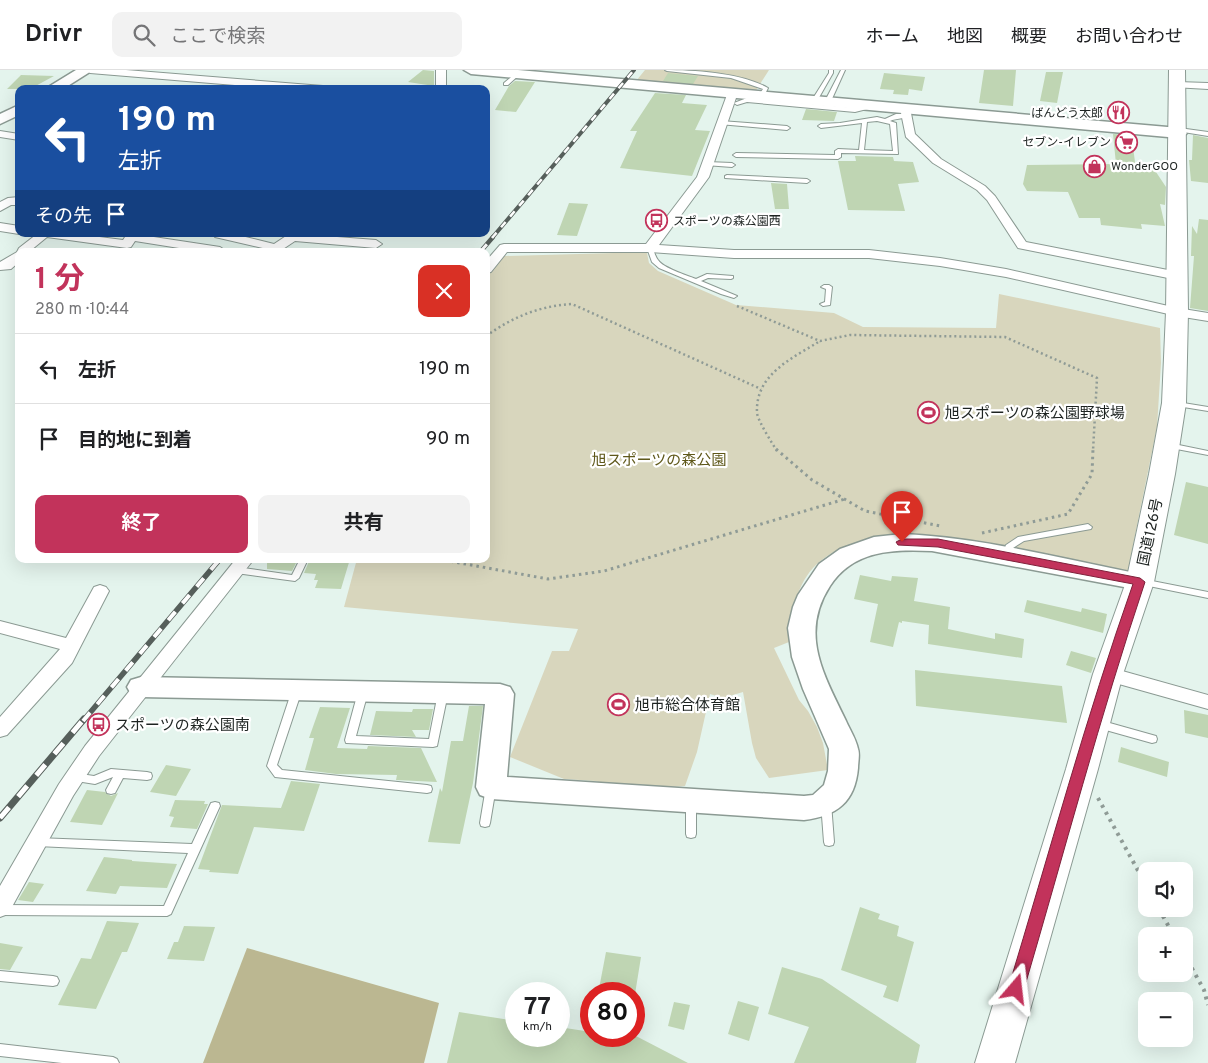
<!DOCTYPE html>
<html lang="ja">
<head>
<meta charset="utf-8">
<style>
	body { margin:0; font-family:Overpass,"Noto Sans JP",sans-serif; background:#f2f2f2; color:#202124; height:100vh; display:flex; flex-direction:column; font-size:19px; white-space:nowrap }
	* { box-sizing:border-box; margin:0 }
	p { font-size:16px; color:#757577 }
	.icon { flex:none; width:28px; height:28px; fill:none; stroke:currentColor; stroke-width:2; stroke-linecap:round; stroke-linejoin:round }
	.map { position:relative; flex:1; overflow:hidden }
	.side { position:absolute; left:15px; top:178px; width:475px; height:315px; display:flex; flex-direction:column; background:#fff; border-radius:10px; box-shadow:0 5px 20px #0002 }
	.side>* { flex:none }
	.top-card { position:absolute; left:15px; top:15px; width:475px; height:152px; border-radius:10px; box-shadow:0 5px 20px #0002; background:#1a4fa0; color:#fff; overflow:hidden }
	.fabs { position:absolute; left:1138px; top:792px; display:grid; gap:10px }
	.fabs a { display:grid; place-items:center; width:55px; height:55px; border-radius:10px; background:#fff; box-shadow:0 5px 20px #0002; font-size:25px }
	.speed { position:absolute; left:505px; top:912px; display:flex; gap:10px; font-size:25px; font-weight:700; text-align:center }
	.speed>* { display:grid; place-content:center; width:65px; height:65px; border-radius:50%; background:#fff; box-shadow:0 5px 20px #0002; line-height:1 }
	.speed small { font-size:12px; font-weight:400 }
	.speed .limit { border:8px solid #d22; background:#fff; color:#111 }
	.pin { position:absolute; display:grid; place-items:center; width:42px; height:42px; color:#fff; margin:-51px -21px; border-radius:50% 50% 50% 0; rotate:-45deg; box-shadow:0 0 5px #0007 }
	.pin .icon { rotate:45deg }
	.me { position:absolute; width:55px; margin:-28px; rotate:17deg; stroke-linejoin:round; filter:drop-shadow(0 0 4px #0008) }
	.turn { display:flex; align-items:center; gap:18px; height:105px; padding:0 20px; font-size:22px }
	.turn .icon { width:65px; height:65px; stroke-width:2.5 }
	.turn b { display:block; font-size:35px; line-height:42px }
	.then { display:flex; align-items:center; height:48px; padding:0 20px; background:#0003; gap:10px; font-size:19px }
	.round { display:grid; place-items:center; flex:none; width:52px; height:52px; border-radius:10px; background:#f2f2f2 }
	.headline { display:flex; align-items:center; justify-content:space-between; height:85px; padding:0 20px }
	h1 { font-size:30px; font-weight:700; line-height:38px; color:#c2335b }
	.action { display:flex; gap:10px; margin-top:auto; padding:10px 20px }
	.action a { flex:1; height:58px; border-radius:10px; background:#c2335b; color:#fff; font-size:20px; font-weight:700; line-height:58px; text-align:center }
	.action a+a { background:#f2f2f2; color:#202124 }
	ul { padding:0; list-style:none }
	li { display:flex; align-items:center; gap:15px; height:70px; padding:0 20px; border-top:1px solid #e0e0e0 }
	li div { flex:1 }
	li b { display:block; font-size:19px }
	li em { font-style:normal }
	header { display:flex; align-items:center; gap:30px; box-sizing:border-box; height:70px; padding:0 25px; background:#fff; border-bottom:1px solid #e0e0e0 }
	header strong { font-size:24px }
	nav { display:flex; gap:28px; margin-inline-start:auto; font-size:18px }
	.search { width:350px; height:45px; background:#f2f2f2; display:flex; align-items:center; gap:12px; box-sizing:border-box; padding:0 18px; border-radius:10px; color:#757577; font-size:19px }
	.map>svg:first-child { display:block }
</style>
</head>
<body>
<header>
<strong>Drivr</strong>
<div class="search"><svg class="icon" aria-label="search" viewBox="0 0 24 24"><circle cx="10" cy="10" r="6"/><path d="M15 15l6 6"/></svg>ここで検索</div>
<nav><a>ホーム</a><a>地図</a><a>概要</a><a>お問い合わせ</a></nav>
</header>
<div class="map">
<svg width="1208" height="993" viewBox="0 0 1208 993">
	<rect width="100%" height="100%" fill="#e4f4ed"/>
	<path fill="#d8d6bd" d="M645,0H769L755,22L636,11Z
		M614,183H647L649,193L658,201L736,235L834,243L863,257L996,258L999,224L1160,258L1161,293L1157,357L1127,505C1090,498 1053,491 1016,482C992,477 969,471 945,467C905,460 842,466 813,498C795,518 791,547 789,572L774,578L799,630L808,641L817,657L823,673L828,700L769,708L756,688L752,673L743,622L723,628L710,624L697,682L685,716L626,720L595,711L564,709L510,687L552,581H569L578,559L344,537L357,489H486V208L504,186Z"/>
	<path fill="#bbb791" d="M247,878L439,933L424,993H203Z"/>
	<path fill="#bfd5b3" d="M423,0L434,1V16L408,12Z
		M984,0H1016L1013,36L979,33Z
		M1046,2H1063L1057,33L1040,31Z
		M668,3L698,6L693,14L663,11Z
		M884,3L925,7L922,21L909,19L908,25L893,24L894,20L880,19Z
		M21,5L54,6L30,19H7Z
		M515,11L535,12L516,42L495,40L509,16Z
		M655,23L686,25L682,33L707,35L695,60L710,61L692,106L620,98L637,61H630Z
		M806,39L837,42L834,51L802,50Z
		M1110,39L1126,41V51L1111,50Z
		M1113,64L1126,65V70H1132L1136,99H1154L1166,117L1165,135L1160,134L1165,156L1141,154L1142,159L1101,155L1100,148H1079L1068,122L1027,121L1023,114L1027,95L1116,94Z
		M1193,65L1208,68V113L1191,111L1189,90H1192Z
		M855,86L893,87L894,91L913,92L919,112L898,114L905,141L848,140L838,91H856Z
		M771,113L787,114L789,139H775Z
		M569,133L588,134L577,166L557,165Z
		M1199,149L1208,150V241L1190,238L1194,186H1191L1192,156L1197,164Z
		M1186,412L1208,417V474L1174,465Z
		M267,489H298L292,501L267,499Z
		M310,489H350L341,519L315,518L318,510H314L316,504L304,503Z
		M860,505L891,511L892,506L918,508L914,531L950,537L948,559L995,569V563L1024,569L1022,588L928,574L929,555L902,551V553L899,552L893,577L870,572L878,534L854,529Z
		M1027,530L1081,542L1082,538L1107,544L1103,563L1024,542Z
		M1071,581L1096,588L1091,603L1066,595Z
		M915,600L1062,616L1067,653L916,636Z
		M469,636H483L473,713L460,774L428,772L440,718L442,722L451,671H463Z
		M320,637L350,638L337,678L367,679L368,676L421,678L437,712L396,710L397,705L336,704L305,700L314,668H309Z
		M413,639H433L429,660H412L416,667L370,665L376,641L412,642Z
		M1184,640L1208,645V668L1185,663Z
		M1121,677L1169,692L1167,707L1118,692Z
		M166,695L191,699L176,726L150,722Z
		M291,711L320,714L304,761L254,757L238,804L209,802L210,800L198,799L222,735L281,738Z
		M87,720L105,722L111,726L118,723L102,755L70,752Z
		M175,730L205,731L204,734H208L197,759L170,757L174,747L169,746Z
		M104,787L132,790V791L177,794L167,818L120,816L116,824L86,821Z
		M29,812L44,814L33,832L18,830Z
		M860,837L880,844L878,849L899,856L897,866L914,872L898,932L883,927L887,916L841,900Z
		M107,851L139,853L127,882H122L96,939L58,935L81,888L91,889Z
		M184,856L215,857L204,891L167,889L174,872H178Z
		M0,873L23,877L10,900L0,899Z
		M606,882L641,887L635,924H598Z
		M782,897L822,909L920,975L916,993H794L809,957L768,944Z
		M738,931L759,937L749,971L728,964Z
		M674,932L690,935L684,960L668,956Z
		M459,942L516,951V966H559V957L591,962V966H615L634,969V965L688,993H447Z"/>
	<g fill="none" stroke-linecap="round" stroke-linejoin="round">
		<defs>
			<path id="lane" d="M665,0C695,0 742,3 768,18L764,26L762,27L759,25L763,19L731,8L667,1Z
				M829,0H833V3L817,31H813L812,30L829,3Z
				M841,0H845L831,31L826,32L825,31Z
				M516,3L520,4L508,15H504V13Z
				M747,28L855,38L872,35L875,37L855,42L747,32L737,35L734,33Z
				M896,44H906L909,46C905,49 896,48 890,51L896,53L898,84L841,83V87L838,89L736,87L733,85L736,83L835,85V81L838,79L859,80L862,53L821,58L818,56L821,54L840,53L877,47L885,49ZM877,51L890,54L893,81L864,80L867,52Z
				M721,51L787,56L790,58L787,60L719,54V52Z
				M1179,58L1208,62V66L1177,61V59Z
				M707,92L732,93L735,95L732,97L705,95V93Z
				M727,105L807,109L810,111L807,113L725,108V106Z
				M650,176C655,180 654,185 658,190C663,198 686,205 696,209L707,204L733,206V208L731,209L708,208L701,211L737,226L734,228L721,224L659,198L652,192L647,178Z
				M824,215H829L832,217L830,235L823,236L820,234L825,232L826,219L821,217Z
				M1171,331L1208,337V341L1171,335Z
				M1166,373H1169L1208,381V385L1166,377L1165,375Z
				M1088,454L1092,457L1091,459L1024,471L1013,478L1009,488L1006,489L1002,486L1006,475L1018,467Z
				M300,489H308L299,508L295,511L236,503L232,500L236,497L292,505Z
				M1142,509L1208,522V528L1139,514L1138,512Z
				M297,617L300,618L302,620L277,695L282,700L427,715L431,716L432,719L431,722L427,723L275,707L267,696L292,620L294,618Z
				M363,619L366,620L368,622L356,666L429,669L438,623L440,621H446L448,623L437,676L433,677L346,673L345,670L358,622L360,620Z
				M1099,650L1156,666L1157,669L1156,672L1152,673L1095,657L1094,654L1095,651Z
				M111,699L147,702L151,703L152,706L151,709L147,710L123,708L115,723L111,724L107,723L106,720L113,707L95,714L70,710L69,707L70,704L74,703L94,706Z
				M491,713L495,714L496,717L490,753L489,756L485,757L481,756L480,753L486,717L487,714Z
				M691,727L695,728L696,731V764L695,767L691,768L687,767L686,764V731L687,728Z
				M826,729L830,730L831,733L834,772L833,775L829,776L825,775L824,772L821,733L822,730Z
				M215,732L219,733L220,736L171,844L167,846L0,845V835L164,836L188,783L37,776L33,775L32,772L33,769L37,768L192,774L211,733Z
				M0,901L53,906L57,907L59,911L57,915L53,916L0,911Z
				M0,974L113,987L117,989L119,993H62L0,986Z"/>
			<path id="street" d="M85,0H126L323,16L328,19H283L90,3Z
				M436,0H446V19H436Z
				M1177,12L1208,13V19L1173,17L1172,15Z
				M733,19L738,22L709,107L659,175L734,180H869L940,188L1006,199L1177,238L1208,243V251L1177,246L1006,207L940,196L869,188H734L650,182H507L491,202L486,203V191L500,175L504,174H646L697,107L728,22Z
				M905,35L910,38L915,64L941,89L985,116L995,126L1026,172L1178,202L1184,206L1178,210L1018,178L987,130L977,120L933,93L906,67L900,38Z
				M0,61L19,64V70L0,67Z
				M19,127V135H11L0,141V132L8,128Z
				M0,153L19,156V164L0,161Z
				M37,164H76L123,170L127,164H134L220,177L226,181H198L135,171L131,177L127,178L47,167L30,181H19V192L11,199L0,200V192L17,182L19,178Z
				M213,164H233L274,174L289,164H298L376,170L382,174L376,178L295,171L280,181H266L267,179L215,167Z
				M236,489H254L99,686L73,726L8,844L0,847V816L59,714L85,676Z
				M100,515L106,517L109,521L72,593L7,665L0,667V647L60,579L0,563V551L66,568L94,517Z
				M1108,597L1208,625V639L1101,609L1098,604L1101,599Z"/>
			<path id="secondary" d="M76,0H93L63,19H45Z
				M464,0H518L1179,58L1184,60L1187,63L1184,66L1179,68L471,4Z
				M19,35V45L0,54V44Z
				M902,464C980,467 1063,489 1140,504L1149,506L1153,512L1149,518L1140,520L932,481C893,479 853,480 830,516C799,564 824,605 846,651C850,660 856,669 858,679C860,684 858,692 858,698C855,732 837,746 804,750L491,729L480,725L476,717L485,634L141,627L131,624L127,617L131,610L141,607L500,614L510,617L514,624L507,707L804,726L813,725L824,715L828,701L829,679L803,619L792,587L788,558L793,537L798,525L819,494L840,479L874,467Z"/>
			<path id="highway" d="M1169,0H1185L1188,242L1186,333L1175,404L1154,512L1123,604L1098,699L1015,993H975L1066,699L1093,604L1126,512L1149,404L1162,333L1166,242Z"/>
		</defs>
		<use href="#lane" stroke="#8b9a93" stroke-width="2"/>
		<use href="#street" stroke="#8b9a93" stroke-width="2"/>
		<use href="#secondary" stroke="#8b9a93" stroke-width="3"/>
		<use href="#highway" stroke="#8b9a93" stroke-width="2"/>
		<path stroke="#8f9b96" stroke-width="2.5" stroke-dasharray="2 3" stroke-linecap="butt" d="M737,236L820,271L850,265L1005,267L1097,308L1093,381
			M486,266C513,247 539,236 572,234L761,319
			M777,381C772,373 758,351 757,343C755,304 793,288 820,271"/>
		<path stroke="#8f9b96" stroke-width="3" stroke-dasharray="2.5 4" stroke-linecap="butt" d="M776,379L812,410L865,441L940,456
			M982,463L1068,444L1092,404L1093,379
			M438,489L548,509L604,501L845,429"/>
		<path stroke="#8f9b96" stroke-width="4" stroke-dasharray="3 5" stroke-linecap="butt" d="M1098,728L1146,815
			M1159,839L1174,866
			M1184,884L1204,920L1208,935"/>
		<use href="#lane" fill="#fff" fill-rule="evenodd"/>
		<use href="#street" fill="#fff" fill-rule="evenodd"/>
		<use href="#secondary" fill="#fff" fill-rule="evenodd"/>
		<use href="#highway" fill="#fff" fill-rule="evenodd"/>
		<defs>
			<path id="rail-far3" d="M492,168L634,0"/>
			<path id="rail-far2" d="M481,181L493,167"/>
			<path id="rail-far1" d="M83,651L220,489"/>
			<path id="rail" d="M0,748L84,649"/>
		</defs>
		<use href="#rail-far3" stroke="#565f5b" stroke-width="4"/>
		<use href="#rail-far2" stroke="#565f5b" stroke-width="4.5"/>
		<use href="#rail-far1" stroke="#565f5b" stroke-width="5.5"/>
		<use href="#rail" stroke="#565f5b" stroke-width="7"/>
		<use href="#rail-far3" stroke="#fff" stroke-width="2.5" stroke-dasharray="7" stroke-linecap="butt"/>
		<use href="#rail-far2" stroke="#fff" stroke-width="3" stroke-dasharray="9" stroke-linecap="butt"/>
		<use href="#rail-far1" stroke="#fff" stroke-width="4" stroke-dasharray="11" stroke-linecap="butt"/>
		<use href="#rail" stroke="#fff" stroke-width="5" stroke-dasharray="14" stroke-linecap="butt"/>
	</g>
	<path fill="#c2335b" stroke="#7e213b" d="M902,469H938L1140,508L1145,512C1100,646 1064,783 1024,919L1022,924L1016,926L1011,924L1008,919C1049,784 1086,647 1133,514L938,477L898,475L896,472Z"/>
	<defs>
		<symbol id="restaurant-ring" viewBox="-11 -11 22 22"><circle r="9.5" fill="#fff" stroke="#c2335b" stroke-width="1.5"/><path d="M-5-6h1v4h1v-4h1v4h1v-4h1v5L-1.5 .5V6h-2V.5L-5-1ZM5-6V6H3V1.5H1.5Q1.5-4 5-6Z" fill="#c2335b"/></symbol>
		<symbol id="supermarket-ring" viewBox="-11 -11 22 22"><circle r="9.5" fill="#fff" stroke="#c2335b" stroke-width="1.5"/><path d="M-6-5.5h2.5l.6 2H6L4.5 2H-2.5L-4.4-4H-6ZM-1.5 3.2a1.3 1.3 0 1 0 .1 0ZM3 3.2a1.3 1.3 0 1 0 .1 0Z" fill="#c2335b"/></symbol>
		<symbol id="shop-ring" viewBox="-11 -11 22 22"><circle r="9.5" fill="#fff" stroke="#c2335b" stroke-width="1.5"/><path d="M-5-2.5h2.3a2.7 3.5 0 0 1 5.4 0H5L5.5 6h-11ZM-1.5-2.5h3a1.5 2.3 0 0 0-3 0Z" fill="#c2335b"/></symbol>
		<symbol id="bus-ring" viewBox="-11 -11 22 22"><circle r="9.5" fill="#fff" stroke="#c2335b" stroke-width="1.5"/><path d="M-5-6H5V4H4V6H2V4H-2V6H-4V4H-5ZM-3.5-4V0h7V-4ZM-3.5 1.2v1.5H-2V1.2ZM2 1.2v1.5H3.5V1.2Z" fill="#c2335b"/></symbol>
		<symbol id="stadium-ring" viewBox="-11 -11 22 22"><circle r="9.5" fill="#fff" stroke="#c2335b" stroke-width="1.5"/><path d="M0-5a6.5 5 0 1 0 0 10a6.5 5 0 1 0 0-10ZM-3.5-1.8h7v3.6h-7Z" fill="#c2335b"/></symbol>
	</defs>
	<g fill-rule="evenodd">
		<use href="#restaurant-ring" x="1106" y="30" width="25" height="25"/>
		<use href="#supermarket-ring" x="1114" y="60" width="25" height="25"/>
		<use href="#shop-ring" x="1082" y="84" width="25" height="25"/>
		<use href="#bus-ring" x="644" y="138" width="25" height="25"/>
		<use href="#stadium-ring" x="916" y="330" width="25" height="25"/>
		<use href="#stadium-ring" x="606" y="622" width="25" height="25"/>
		<use href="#bus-ring" x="86" y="642" width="25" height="25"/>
	</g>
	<g text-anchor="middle" stroke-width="4.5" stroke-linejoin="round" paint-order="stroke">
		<g font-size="12" fill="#1d2321" stroke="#fff" text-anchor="end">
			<text x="1103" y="47">ばんどう太郎</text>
			<text x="1111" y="76">セブン-イレブン</text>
			<text x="1111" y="100" text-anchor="start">WonderGOO</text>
			<text x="673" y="155" text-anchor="start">スポーツの森公園西</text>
		</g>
		<g font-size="15" fill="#1d2321" stroke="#fff" text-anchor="start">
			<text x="945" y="348">旭スポーツの森公園野球場</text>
			<text x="635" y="640">旭市総合体育館</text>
			<text x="115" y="660">スポーツの森公園南</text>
		</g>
		<g font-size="15" fill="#5f581a" stroke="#fff">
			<text x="659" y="395">旭スポーツの森公園</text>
		</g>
		<g font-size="15" fill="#1d2321" stroke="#fff">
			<text transform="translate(1150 462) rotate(-78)" y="5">国道126号</text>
		</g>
	</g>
</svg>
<div class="fabs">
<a><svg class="icon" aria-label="sound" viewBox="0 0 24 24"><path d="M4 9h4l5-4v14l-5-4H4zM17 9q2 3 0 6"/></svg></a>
<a>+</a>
<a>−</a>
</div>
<div class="speed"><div>77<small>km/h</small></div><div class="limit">80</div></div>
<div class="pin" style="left:902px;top:472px;background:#d93025"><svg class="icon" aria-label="arrive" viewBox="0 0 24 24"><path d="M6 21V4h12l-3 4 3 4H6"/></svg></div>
<svg class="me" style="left:1016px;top:919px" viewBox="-20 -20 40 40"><path d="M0-17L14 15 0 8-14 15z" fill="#c2335b" stroke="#fff" stroke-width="4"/></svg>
<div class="top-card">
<div class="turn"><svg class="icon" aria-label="left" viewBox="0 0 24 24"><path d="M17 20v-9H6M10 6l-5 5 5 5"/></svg><div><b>190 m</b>左折</div></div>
<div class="then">その先<svg class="icon" aria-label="arrive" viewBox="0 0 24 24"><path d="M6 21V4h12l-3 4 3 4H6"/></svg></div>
</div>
<section class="side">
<div class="headline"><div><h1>1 分</h1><p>280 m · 10:44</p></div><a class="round" style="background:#d93025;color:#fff"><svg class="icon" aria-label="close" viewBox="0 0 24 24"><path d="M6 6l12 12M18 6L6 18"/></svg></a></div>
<ul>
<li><svg class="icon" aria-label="left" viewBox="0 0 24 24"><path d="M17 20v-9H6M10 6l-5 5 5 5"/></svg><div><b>左折</b></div><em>190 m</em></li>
<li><svg class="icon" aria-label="arrive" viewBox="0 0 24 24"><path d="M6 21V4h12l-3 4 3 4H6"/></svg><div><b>目的地に到着</b></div><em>90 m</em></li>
</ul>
<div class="action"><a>終了</a><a>共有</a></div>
</section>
</div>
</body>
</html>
